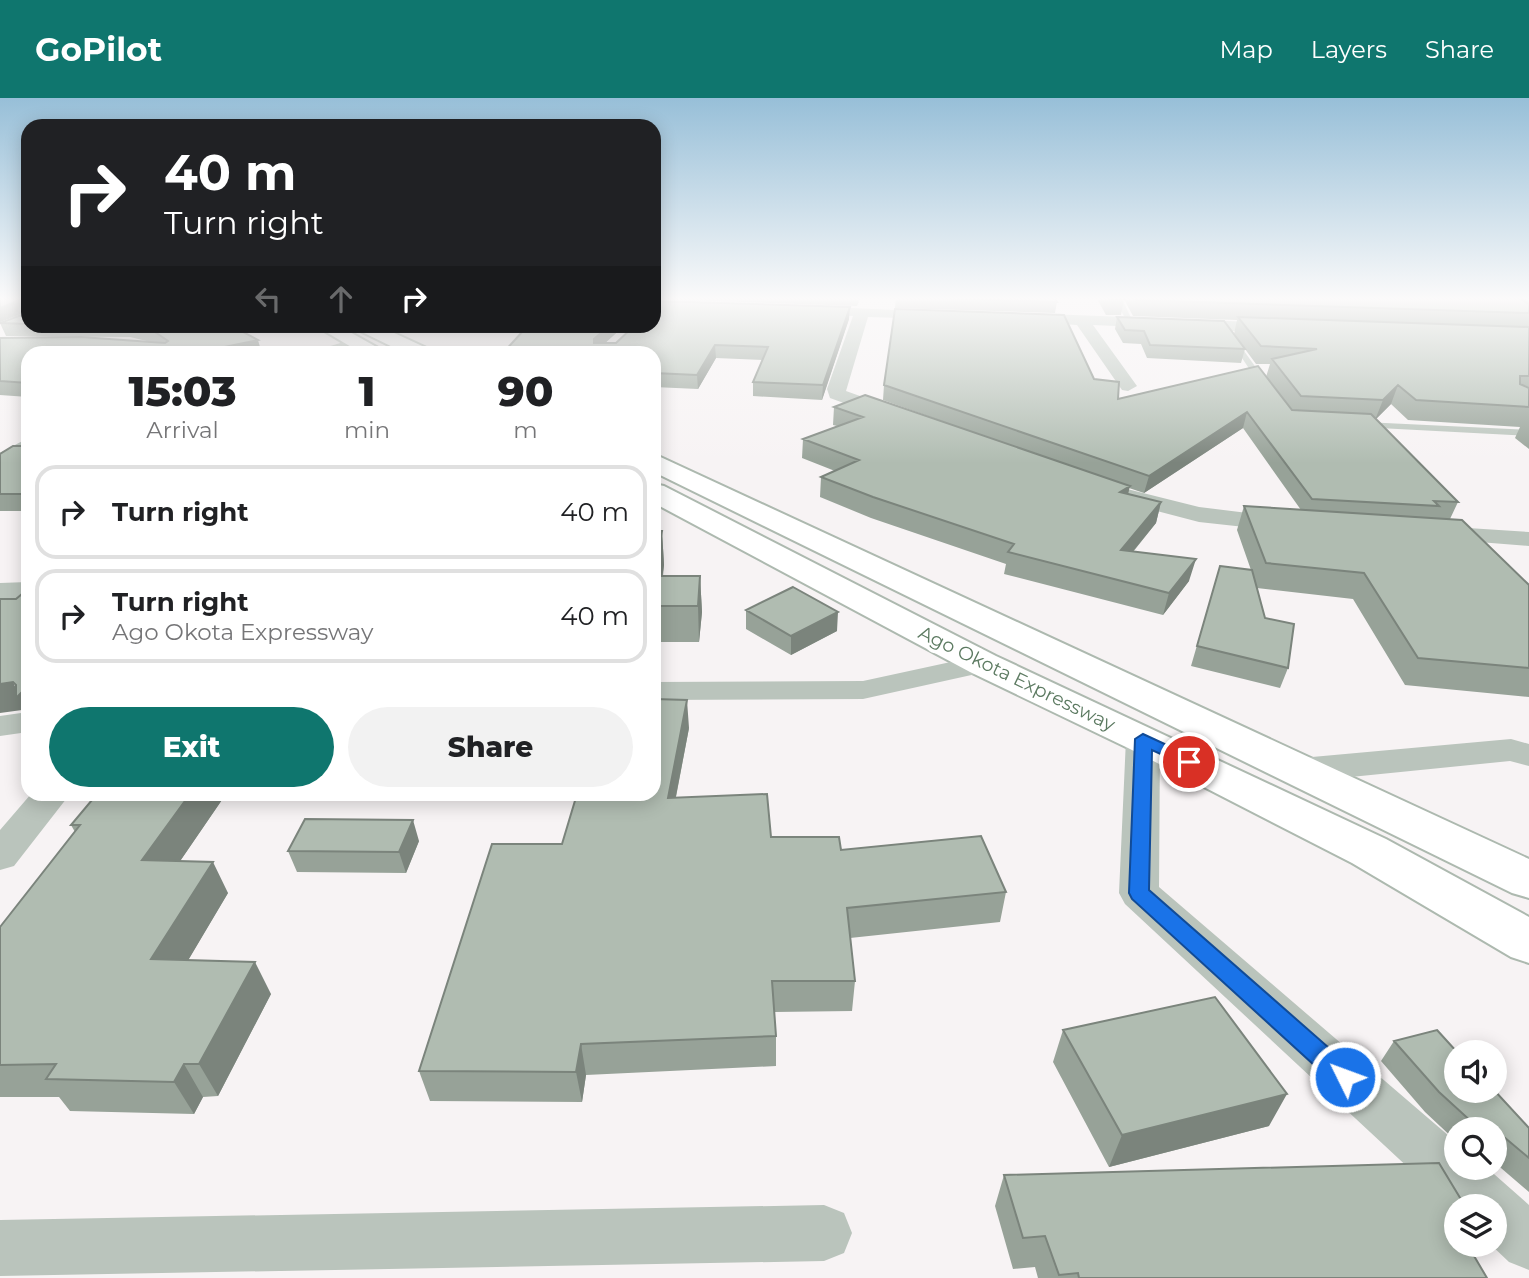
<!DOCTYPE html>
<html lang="en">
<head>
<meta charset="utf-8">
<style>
	body { margin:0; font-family:Montserrat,sans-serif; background:#f2f2f2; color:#202124; height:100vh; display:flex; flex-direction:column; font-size:26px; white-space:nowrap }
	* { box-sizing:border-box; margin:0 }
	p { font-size:23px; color:#757577 }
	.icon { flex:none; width:38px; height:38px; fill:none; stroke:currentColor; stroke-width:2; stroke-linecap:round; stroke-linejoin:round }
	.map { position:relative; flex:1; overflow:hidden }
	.drawer { position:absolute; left:21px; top:248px; width:640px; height:455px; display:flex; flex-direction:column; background:#fff; border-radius:21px; box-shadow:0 4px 18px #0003 }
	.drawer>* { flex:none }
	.guide { position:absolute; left:21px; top:21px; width:640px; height:214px; border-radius:21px; box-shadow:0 4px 18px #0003; background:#202124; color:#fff; overflow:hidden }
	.controls { position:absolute; left:1444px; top:942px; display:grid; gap:14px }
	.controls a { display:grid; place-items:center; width:63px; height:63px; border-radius:50%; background:#fff; box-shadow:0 4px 18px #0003; font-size:35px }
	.pin { position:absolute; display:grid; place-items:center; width:60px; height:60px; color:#fff; margin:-30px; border:4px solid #fff; border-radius:50%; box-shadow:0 2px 7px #0007 }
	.me { position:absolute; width:77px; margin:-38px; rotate:312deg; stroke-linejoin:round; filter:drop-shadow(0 0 5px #0008) }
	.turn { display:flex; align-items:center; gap:24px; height:147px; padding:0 28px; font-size:32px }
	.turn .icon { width:91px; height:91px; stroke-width:2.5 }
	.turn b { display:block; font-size:49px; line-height:60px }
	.lanes { display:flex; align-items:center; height:66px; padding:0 28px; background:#0003; justify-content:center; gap:35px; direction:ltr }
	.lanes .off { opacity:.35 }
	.eta { display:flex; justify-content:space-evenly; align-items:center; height:119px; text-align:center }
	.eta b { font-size:42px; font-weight:800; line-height:49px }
	.primary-button { display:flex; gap:14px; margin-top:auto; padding:14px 28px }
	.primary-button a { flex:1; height:80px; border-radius:42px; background:#0f766e; color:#fff; font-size:28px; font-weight:800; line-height:80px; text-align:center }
	.primary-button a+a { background:#f2f2f2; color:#202124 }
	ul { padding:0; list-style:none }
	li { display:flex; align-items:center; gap:21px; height:94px; margin:0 14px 10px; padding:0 14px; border:4px solid #e0e0e0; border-radius:21px }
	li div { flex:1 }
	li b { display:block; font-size:26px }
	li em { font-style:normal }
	header { display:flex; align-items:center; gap:42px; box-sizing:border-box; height:98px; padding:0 35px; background:#0f766e; color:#fff }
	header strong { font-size:33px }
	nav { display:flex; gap:38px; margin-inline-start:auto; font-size:24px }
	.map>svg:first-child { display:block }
</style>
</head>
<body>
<header>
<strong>GoPilot</strong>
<nav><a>Map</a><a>Layers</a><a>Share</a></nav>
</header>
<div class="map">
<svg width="1529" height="1180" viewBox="0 0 1529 1180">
	<rect width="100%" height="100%" fill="#f7f3f4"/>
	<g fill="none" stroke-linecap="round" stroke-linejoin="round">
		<defs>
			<path id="secondary" d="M316,228H339L389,256H363Z
				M356,228H379L431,252L434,256H407L358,232Z
				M654,356L1529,761V800L1512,795L654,374Z
				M654,386L664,388L996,558L1386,741L1529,819V865L1511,859L1352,765L1128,650L970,574L654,405Z"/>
		</defs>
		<use href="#secondary" stroke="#adb9af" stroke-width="4"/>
		<path fill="#bac4bc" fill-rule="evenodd" d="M1114,199H1121L1134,226H1128Z
			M1228,239H1234L1267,285L1266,287H1260Z
			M354,241L357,245L318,256H303Z
			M1364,324L1529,332V338L1360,329V325Z"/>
		<path fill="#bac4bc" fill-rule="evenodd" d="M806,208L942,214L944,217L942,220L937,221L868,219L846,293L899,312L902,316L899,320H885L830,300L827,291L853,218L801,215L799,212Z
			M1023,215L1279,225L1287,230L1279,235L1093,227L1137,288L1128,293L1122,292L1077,227L1018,223L1015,220Z
			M28,340V355L8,370L0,371V355Z
			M1119,389L1199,409L1281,419L1290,421L1293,426L1290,431L1281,433L1199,424L1111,401L1108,396L1111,391Z
			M1437,428L1529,434V448L1428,440L1425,435L1428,430Z
			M28,484V500L0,501V485Z
			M983,557L994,560L998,566L994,572L863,601L654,602V584L863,583Z
			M28,614V634L0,638V618Z
			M1143,630L1155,633L1160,641L1159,789L1456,1044V1069H1486L1529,1107V1172L1509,1164L1490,1146H1494V1108H1456V1114L1125,806L1119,795L1126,641L1131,633Z
			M1511,641L1529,646V668L1510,663L1301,684L1289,680L1283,672L1289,664L1301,660Z
			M31,696H70L14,768L0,772V732Z
			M824,1107L844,1115L852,1135L844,1155L824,1163L0,1178V1122Z"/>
		<use href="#secondary" fill="#fff" fill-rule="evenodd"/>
	</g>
	<path fill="#97a298" d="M0,199H28V228H232L258,242L28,256V299L0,297V240L155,245L130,239L6,238L0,225L24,216V215L0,224Z
		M654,199H861L857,208L654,201Z
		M896,199L1057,204L1055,215L895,210Z
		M1096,199H1529V351L1515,340L1520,329L1408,322L1391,306L1376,321L1458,404L1450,421L1529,487V599L1405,587L1353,501L1257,490L1265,520L1288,570L1280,590L1191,568L1220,468L1251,472L1237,432L1244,408L1301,412L1243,330L1144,395L1129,390L1128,396L1161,404L1156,425L1133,454L1189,483L1163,517L1004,476L1006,466L871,420L820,399L821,379L835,373L802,360L803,341L837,328L833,327L834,309L992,341L883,302L884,287L1094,281L1118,301L1266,279L1270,266H1256L1234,236L1237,222L1133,218L1124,201L1121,217H1106Z
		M1117,219L1245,251L1241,265L1147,260L1141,246L1123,245L1115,231Z
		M849,221L822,302L753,298V284L763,262L716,260L698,291L654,289V256H502L624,228L605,245H616Z
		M28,348V413H0V356Z
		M654,433H662L664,467L663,478H700L702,514L699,544H654Z
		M746,512L837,533L791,557L746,531Z
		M689,630L676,699L771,739L841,752L1006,794L1000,824L850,840L855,883L852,913L774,914L776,938V968L586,977L582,1004L430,1003L419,973L562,746Z
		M226,696L180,763L228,795L188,862L271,896L218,998L203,999L194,1016L70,1013L59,999H0V829L75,734L71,727Z
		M419,743L406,775L297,774L288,753Z
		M1063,932L1269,1028L1109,1069L1053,964Z
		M1394,943L1529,1030V1094L1494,1064V1031H1456V1043L1425,1014L1381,963Z
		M1004,1077L1456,1108V1146L1487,1180H1038L1035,1169L1013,1171L995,1108Z"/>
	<path fill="#7b847c" d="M24,200L28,213L0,224V210Z
		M850,209L849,221L822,302L823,287Z
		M609,228H624L595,254L594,241Z
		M258,242L262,256H190Z
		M715,247L716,260L698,291L697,277Z
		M1398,287L1391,306L1375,322L1383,302Z
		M1247,314L1243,330L1144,395L1149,378Z
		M1130,388L1125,408L1120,394Z
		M1161,404L1156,425L1116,474L1121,452Z
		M662,433L664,467L658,508L654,476Z
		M1196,461L1189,483L1163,517L1169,495Z
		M700,478L702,514L699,544L698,508Z
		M838,514L837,533L791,557V538Z
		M13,584L19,597L28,588V622L22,612L0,615V586Z
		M687,602L689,630L670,729L668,700Z
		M190,696H226L159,794L142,762Z
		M413,722L419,743L406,775L399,754Z
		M213,764L228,795L170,893L151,861Z
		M255,864L271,896L218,998L199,966Z
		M581,946L586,977L582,1004L576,974Z
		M184,966L203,999L194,1016L174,984Z
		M1287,996L1269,1028L1109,1069L1122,1037Z
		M1485,1023L1479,1031H1470L1474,1026Z"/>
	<path fill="#b0bcb1" stroke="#7b847c" stroke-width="2" d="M0,199H28V226L0,225L24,216V200L0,210Z
		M911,199H1054L1057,204Z
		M1108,199H1123L1124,201H1109Z
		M1135,199H1517L1529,206V215L1136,202Z
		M654,203L850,209L823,287L753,284L768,249L715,247L697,277L654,275V256H502L523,233L548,228H609L594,241V245H616L634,228H654Z
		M895,211L1064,217L1094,281L1119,284L1118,301L1258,268L1292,312L1371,316L1458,404L1434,403L1439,408L1312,401L1247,314L1149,378L884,287Z
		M1117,219L1224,223L1245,251L1150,247L1144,233L1125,232Z
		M1238,219L1529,229V278H1520V286L1529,290V309L1416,302L1398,287L1383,302L1301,298L1272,261L1317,251L1261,248Z
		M134,228H232L258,242L190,256H28V285L0,283V240L81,239L165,245L168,243L149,230Z
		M865,297L1130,388L1120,394L1161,404L1121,452L1196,461L1169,495L1008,454L1014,446L873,399L821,379L859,362L803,341L863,319L834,309Z
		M13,348H28V396H0V356Z
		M1244,408L1462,422L1529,487V570L1418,560L1364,475L1266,465Z
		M654,433H662L654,476Z
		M1220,468L1252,472L1265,520L1294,526L1288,570L1197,548Z
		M654,478H700L698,508H654Z
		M793,489L838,514L791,538L746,512Z
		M28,491V588L16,600V587L13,584L0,586V501H16Z
		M654,601L687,602L668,700L767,696L771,739H839L841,752L981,738L1006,794L847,810L855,883H772L776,938L581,946L576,974L419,973L492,746H562L577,696H654Z
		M97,696H190L142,762L213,764L151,861L255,864L199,966H184L174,984L46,981L56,966L0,967V829L80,727H71Z
		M305,721L413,722L399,754L288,753Z
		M1215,899L1287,996L1122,1037L1063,932Z
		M1437,932L1457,954H1456V992H1494L1529,1030V1060L1485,1023L1474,1026L1439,994L1394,943Z
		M1439,1065L1465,1108H1456V1146H1467L1487,1180H1079L1078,1175L1059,1177L1045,1138L1023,1140L1004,1077Z"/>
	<linearGradient id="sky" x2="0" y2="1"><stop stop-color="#97bfd8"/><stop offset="0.55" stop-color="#fbfafa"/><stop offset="1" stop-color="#fbfafa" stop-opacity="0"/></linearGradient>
	<rect width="1529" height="365" fill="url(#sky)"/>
	<path fill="#1a73e8" stroke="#114b97" stroke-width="2" d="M1143,636L1195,660L1197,664L1189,669L1152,652L1149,792L1353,971L1357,979L1353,987L1345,990L1336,987L1132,801L1129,795L1135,641Z"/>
	<g text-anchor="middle" stroke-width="7" stroke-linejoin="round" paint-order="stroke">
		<g font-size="19" fill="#5c7a61" stroke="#fff">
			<text transform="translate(1017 580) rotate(26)" y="7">Ago Okota Expressway</text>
		</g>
	</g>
</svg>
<div class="controls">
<a><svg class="icon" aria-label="sound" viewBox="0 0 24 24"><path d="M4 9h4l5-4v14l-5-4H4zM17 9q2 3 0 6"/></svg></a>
<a><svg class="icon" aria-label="search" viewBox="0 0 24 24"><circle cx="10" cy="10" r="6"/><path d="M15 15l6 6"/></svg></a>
<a><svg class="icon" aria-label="layers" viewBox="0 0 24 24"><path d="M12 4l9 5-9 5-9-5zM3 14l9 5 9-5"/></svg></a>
</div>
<div class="pin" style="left:1189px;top:664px;background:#d93025"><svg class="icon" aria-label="arrive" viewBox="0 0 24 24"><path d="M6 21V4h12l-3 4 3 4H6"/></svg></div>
<svg class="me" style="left:1345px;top:979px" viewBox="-20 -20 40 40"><circle r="17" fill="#1a73e8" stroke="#fff" stroke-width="3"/><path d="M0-11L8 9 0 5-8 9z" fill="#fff"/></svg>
<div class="guide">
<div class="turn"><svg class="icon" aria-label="right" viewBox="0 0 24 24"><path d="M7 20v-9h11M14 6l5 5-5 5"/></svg><div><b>40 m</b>Turn right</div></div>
<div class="lanes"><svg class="icon off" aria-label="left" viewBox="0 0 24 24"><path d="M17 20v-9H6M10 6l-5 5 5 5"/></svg><svg class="icon off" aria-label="ahead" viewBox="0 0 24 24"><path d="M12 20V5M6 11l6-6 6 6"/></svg><svg class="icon" aria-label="right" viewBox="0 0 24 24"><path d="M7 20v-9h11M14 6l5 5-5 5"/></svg></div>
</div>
<section class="drawer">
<div class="eta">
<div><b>15:03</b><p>Arrival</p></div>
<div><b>1</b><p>min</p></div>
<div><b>90</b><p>m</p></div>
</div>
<ul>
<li><svg class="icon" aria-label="right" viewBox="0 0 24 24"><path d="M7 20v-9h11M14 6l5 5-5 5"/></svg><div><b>Turn right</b></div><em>40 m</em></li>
<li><svg class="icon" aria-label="right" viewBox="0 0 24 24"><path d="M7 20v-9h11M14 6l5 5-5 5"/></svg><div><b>Turn right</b><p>Ago Okota Expressway</p></div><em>40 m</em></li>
</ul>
<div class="primary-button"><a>Exit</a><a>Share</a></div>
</section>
</div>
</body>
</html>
